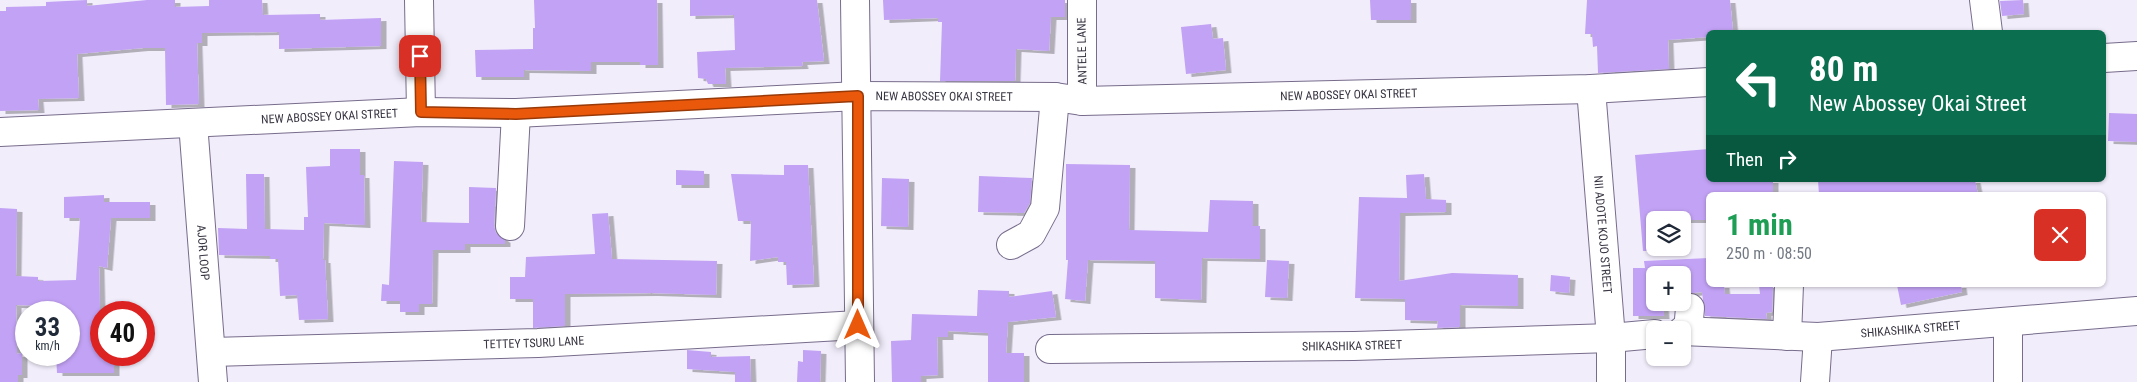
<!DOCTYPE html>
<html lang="en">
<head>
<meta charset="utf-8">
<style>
	body { margin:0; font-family:"Roboto Condensed",sans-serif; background:#f6f6f7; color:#1f2937; height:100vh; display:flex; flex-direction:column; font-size:19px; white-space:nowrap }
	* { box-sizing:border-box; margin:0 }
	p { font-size:16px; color:#747a83 }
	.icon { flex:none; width:28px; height:28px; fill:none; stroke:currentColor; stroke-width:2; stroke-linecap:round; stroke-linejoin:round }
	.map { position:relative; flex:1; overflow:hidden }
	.details { position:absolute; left:1706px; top:192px; width:400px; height:95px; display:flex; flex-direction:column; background:#fff; border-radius:8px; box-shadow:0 1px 4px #0004 }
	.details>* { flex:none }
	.guide { position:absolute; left:1706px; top:30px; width:400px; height:152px; border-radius:8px; box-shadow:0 1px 4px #0004; background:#0b6e4f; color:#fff; overflow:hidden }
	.controls { position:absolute; left:1646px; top:211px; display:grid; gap:10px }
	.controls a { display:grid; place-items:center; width:45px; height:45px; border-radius:8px; background:#fff; box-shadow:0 1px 4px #0004; font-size:25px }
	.speed { position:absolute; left:15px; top:301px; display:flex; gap:10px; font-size:25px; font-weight:700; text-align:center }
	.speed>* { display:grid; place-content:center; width:65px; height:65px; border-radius:50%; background:#fff; box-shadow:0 1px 4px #0004; line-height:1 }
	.speed small { font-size:12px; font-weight:400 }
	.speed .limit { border:8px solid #d22; background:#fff; color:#111 }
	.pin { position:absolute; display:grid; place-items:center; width:42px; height:42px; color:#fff; margin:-21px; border-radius:10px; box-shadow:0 2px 8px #0006 }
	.me { position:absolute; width:55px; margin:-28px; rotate:0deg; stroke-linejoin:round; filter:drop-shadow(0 0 4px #0008) }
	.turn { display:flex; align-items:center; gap:18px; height:105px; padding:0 20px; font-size:22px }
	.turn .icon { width:65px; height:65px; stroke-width:2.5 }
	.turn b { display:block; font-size:35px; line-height:42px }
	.then { display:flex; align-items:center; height:48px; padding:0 20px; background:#0003; gap:10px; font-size:19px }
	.round { display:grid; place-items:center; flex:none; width:52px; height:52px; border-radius:8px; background:#f6f6f7 }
	.head { display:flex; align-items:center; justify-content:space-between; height:85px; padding:0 20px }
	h1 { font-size:30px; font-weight:700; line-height:38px; color:#1e9e55 }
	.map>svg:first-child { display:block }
</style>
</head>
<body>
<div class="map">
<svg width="2137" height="382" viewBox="0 0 2137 382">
	<defs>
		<filter id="shadow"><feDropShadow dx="5.5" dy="3" stdDeviation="0" flood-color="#0004"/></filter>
	</defs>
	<rect width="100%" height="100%" fill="#f2edfb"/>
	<path fill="#c2a2f5" filter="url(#shadow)" d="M87,0V6L147,0H175V7L209,6V0H262L263,15L320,14V20L381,18V46L279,49V32L202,33V43H197L199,104L166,105L165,48H143L77,54L79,98L38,99L39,110L0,111V11H6V7L46,6V2Z
		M534,0H657L658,65H640V62H591V71L524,70V77H476L475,50L533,49V28H535Z
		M690,0H817L824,61L802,62L803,66L725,68L726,84H708L706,79L698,78L697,52L735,50L734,15L690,16Z
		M883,0H1065V17H1051L1049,51L1016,49L1015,81H940L942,22H938V18L884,20Z
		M1370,0H1411V20H1371Z
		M1587,0H1730L1733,32H1709V37L1668,40L1669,69L1598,73L1597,46L1593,47L1592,34H1585Z
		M2023,0L2024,14L2002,16L2000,1Z
		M1211,24L1213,39L1223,38L1226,70L1186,74L1181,27Z
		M2109,113L2137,114V142L2108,141Z
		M330,149H360V175H364L365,225L324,223L323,260H325L328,319L299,320L297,295L280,296L278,259H270V256L219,255L218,228L247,229L246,174H264L265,229L304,230V217H308L306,167L330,166Z
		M1709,149V180H1773V195H1709V220H1655V251H1643L1635,155Z
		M394,161L423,162L421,222L469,223V187L496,188L494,226L496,233L505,240V244H465V250H433L432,304H419V312H400V301H381L382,284L389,285Z
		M1066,164L1130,165L1129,230L1208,232L1210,200L1253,201V226H1260V259L1202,258L1201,300L1155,298V261L1088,260L1085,301L1065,299L1068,260H1066Z
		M784,165H808L814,284L787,285L786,262H778V257L750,261L751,221H738L731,174L784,175Z
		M676,170L704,171V185H676Z
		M1424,174L1426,199L1446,200V212L1400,213L1399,281L1452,273L1518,275V306L1460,305V327L1437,328L1438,321L1405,320V299L1355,298L1359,197L1407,198L1406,175Z
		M979,176L1032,178L1030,203L1024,213L978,212Z
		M882,178L909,179L908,227L881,226Z
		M1818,180H1975L1978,195H1819Z
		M104,195V202H150V218H111L107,268L99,266L101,355L114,356V373H57L56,355H69V309L56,310V306L16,305L17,354L22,353V375H18V382H0V208L17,209L16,276L38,277V281L76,280L80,218H64V197Z
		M608,213L612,259L717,261L716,295L652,293L565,294V326L533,328V299H510V277H525L526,257L595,254L592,214Z
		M1709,258V285H1724L1725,294H1760L1759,285H1773L1772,312L1766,313L1767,319L1705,316L1702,292L1682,294V275H1655V302H1663L1664,316H1633V268H1645L1644,261Z
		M1267,260L1289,261L1287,298L1265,297Z
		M1551,275L1570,277L1569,293L1550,291Z
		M1897,285H1961L1962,292L1901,305Z
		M978,290L1009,291V297L1052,291L1056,317L1008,322L1006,353H1024V382H988V333L948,331V337H937L938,375L921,376V382H892L891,341L911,340L912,314L977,316Z
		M687,350L711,352V357L750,356L751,382H735V372L687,369Z
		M803,350L821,351L820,382H797L798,361L803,362Z"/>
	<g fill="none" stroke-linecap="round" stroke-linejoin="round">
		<defs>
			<g id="minor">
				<path d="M419,0L421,112"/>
				<path d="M855,0L860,382"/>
				<path d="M1082,0V101"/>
				<path d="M1984,0L1988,32"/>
				<path d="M2104,58L2137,56"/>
				<path id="s1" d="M1591,89L1611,338V382"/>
				<path id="s2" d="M193,123L213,382"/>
				<path id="s3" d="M0,132L421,112L516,113L858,96L1055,97L1082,101L1591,89L1709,82"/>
				<path d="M510,226L516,113"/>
				<path d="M1011,245L1031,234L1045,208L1055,97"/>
				<path d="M2008,323V382"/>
				<path id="s4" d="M1682,331L1818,337L2137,311"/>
				<path d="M1688,331L1690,308"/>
				<path d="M1787,336L1789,285"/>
				<path id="s5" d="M1050,349L1354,346L1611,338L1655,334"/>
				<path id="s6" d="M212,352L538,343L858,325"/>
				<path d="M1815,382L1818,337"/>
			</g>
		</defs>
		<use href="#minor" stroke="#776c8b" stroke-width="30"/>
		<use href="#minor" stroke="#fff" stroke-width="28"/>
	</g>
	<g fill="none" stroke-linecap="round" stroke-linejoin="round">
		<defs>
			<path id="route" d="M420,56L421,112L516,114L858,96V325"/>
		</defs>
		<use href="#route" stroke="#983908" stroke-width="12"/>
		<use href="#route" stroke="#ea580c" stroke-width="9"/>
	</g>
	<g text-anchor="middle" stroke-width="4" stroke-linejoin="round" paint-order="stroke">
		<g font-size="12" fill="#393542" stroke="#fdfdfd">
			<text transform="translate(1082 51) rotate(-91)" y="4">ANTELE LANE</text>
			<text dy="4" stroke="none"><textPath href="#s3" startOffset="1350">NEW ABOSSEY OKAI STREET</textPath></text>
			<text dy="4" stroke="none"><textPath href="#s3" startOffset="945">NEW ABOSSEY OKAI STREET</textPath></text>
			<text dy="4" stroke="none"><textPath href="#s3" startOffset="330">NEW ABOSSEY OKAI STREET</textPath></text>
			<text dy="4" stroke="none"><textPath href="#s1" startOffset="146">NII ADOTE KOJO STREET</textPath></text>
			<text dy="4" stroke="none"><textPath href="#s2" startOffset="130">AJOR LOOP</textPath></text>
			<text dy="4" stroke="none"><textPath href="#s4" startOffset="229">SHIKASHIKA STREET</textPath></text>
			<text dy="4" stroke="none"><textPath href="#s6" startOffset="322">TETTEY TSURU LANE</textPath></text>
			<text dy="4" stroke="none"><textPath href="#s5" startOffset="302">SHIKASHIKA STREET</textPath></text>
		</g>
	</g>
</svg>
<div class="controls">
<a><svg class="icon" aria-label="layers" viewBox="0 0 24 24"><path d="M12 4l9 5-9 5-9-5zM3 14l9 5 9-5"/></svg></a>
<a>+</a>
<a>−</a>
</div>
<div class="speed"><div>33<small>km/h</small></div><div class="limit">40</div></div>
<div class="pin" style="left:420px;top:56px;background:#d93025"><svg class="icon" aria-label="arrive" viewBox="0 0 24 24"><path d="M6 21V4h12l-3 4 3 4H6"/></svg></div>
<svg class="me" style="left:858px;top:325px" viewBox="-20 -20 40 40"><path d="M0-17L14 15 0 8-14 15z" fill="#ea580c" stroke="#fff" stroke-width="4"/></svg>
<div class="guide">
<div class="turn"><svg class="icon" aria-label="left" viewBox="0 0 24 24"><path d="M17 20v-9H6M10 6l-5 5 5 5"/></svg><div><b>80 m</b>New Abossey Okai Street</div></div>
<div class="then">Then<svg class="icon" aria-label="right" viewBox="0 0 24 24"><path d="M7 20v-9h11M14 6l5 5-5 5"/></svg></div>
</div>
<section class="details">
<div class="head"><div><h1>1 min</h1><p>250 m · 08:50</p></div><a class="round" style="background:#d93025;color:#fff"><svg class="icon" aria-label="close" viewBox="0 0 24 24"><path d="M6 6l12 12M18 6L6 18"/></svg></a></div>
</section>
</div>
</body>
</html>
